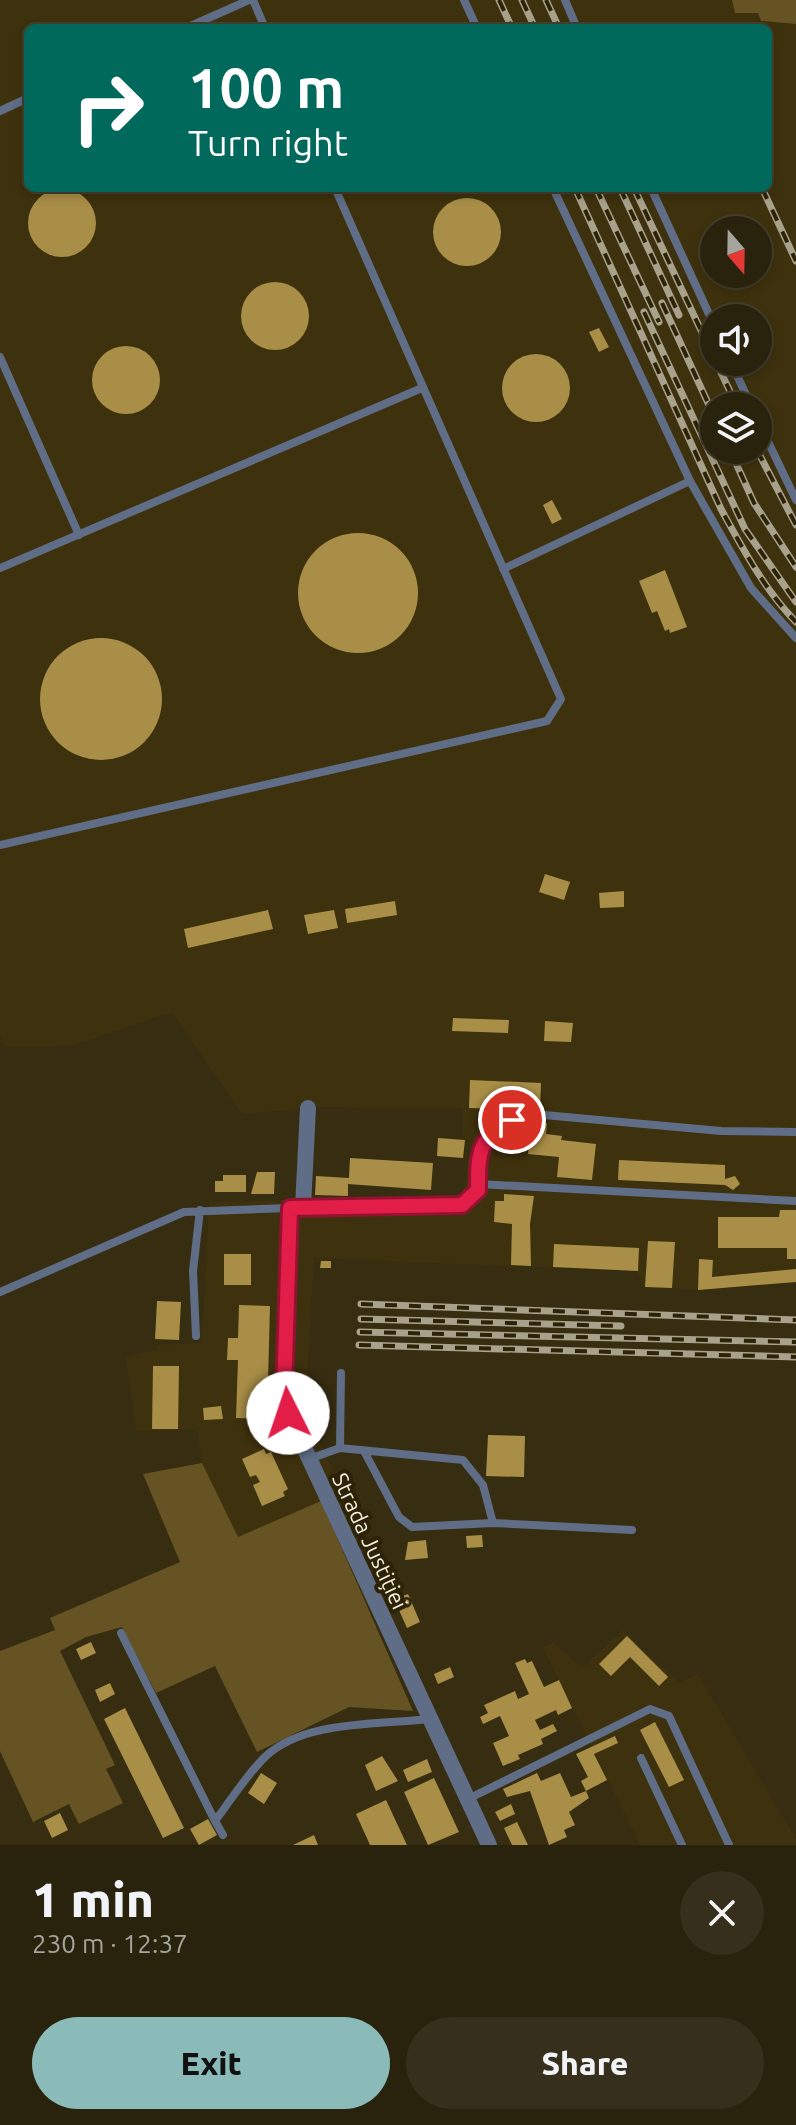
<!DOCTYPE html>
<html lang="en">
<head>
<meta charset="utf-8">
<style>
	body { margin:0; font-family:Ubuntu,sans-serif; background:#352f1b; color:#f1f3f6; height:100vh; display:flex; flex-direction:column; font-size:30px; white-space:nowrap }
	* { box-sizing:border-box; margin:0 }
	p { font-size:26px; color:#a5a49d }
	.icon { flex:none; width:44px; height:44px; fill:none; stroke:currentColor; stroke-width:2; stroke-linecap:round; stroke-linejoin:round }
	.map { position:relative; height:1845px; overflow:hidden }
	.drawer { display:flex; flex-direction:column; background:#29220d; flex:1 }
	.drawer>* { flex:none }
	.guide { position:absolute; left:24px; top:24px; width:748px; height:168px; border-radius:12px; box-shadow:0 4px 12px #0003,0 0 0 2px #453f2e; background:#00695c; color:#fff; overflow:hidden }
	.needle { width:52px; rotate:160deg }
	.fabs { position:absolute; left:700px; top:216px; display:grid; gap:16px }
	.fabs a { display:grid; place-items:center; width:72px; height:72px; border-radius:50%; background:#29220d; box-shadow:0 4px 12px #0003,0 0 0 2px #453f2e; font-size:40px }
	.pin { position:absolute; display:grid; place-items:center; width:68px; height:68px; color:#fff; margin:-34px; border:4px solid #fff; border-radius:50%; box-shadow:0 2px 8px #0007 }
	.me { position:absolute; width:88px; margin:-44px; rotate:356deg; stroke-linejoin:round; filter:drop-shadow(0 0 6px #0008) }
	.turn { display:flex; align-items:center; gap:28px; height:168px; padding:0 32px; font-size:36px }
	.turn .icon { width:104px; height:104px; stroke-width:2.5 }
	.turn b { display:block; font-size:56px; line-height:68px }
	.round { display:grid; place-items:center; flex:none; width:84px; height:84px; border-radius:42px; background:#352f1b }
	.summary { display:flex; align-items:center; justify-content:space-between; height:136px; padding:0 32px }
	h1 { font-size:48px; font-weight:800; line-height:60px }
	.action { display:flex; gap:16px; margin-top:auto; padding:16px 32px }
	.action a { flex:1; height:92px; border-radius:48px; background:#8bbbb9; color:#111; font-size:32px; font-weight:800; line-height:92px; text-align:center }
	.action a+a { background:#352f1b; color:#f1f3f6 }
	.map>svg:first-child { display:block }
</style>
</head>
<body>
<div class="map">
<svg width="796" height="1845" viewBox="0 0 796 1845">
	<rect width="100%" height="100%" fill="#372d11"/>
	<path fill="#3e310d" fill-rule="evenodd" d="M0,0H732L735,13H759L761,21L796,24V1282L698,1290L642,1286L637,1271L314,1258L305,1412L393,1595L369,1605L238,1538L202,1463L197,1430L136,1431L126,1357L156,1350L157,1345L202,1343L209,1202L463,1195L471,1140L463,1139V1109L324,1107L242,1114L172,1012L72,1046L6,1047L0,1037ZM28,28H768V188H28ZM714,230H758V274H714ZM714,318H758V362H714ZM714,406H758V450H714Z
		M623,1630L679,1683L698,1674L796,1839V1845H640L543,1648L553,1642L582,1668Z"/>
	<path fill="#655324" d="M732,0H796V24L761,21L758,13H735Z
		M202,1463L238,1537L321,1501L413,1711L349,1707L257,1752L215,1666L156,1693L122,1627L86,1637L60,1651L115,1765L106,1769L123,1803L79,1824L69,1804L33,1822L0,1751V1651L55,1630L50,1618L180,1562L143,1474Z"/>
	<path fill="#a88e47" d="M192,188H230V189L205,193Z
		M28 223a34 34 0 1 1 68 0a34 34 0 1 1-68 0Z
		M433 232a34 34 0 1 1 68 0a34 34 0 1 1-68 0Z
		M241 316a34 34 0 1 1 68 0a34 34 0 1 1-68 0Z
		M599,328L609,347L599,352L589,332Z
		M92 380a34 34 0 1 1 68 0a34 34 0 1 1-68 0Z
		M502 388a34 34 0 1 1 68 0a34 34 0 1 1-68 0Z
		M552,500L562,519L552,524L543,505Z
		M298 593a60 60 0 1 1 120 0a60 60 0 1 1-120 0Z
		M665,570L687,627L670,633L669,629L665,631L657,611L652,613L639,581Z
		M40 699a61 61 0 1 1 122 0a61 61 0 1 1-122 0Z
		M545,874L570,882L564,900L539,892Z
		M624,891V907L600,908L599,893Z
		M395,901L397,915L347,923L345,909Z
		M268,910L273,929L188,948L184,929Z
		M334,910L338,928L308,934L304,915Z
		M453,1018L509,1020L508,1033L452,1031Z
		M545,1021L573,1023L571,1042L544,1041Z
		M470,1080L541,1083L540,1110L469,1108Z
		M547,1123L546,1134L562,1136L561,1140L596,1144L592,1180L557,1177L559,1157L528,1154L530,1128Z
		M438,1138L465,1140L463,1158L437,1156Z
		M350,1158L433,1163L431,1190L348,1184V1196L315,1195L316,1176L349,1178Z
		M619,1160L725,1165V1179L735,1176L740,1184L733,1190L725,1185L618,1180Z
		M257,1172H275L274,1194H251Z
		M223,1175H246V1192H215V1181H223Z
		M504,1194L534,1196L530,1224L531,1266L511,1265L512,1224L494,1222L495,1201H504Z
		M780,1210H796V1259H787V1248H718V1217H779Z
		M648,1241L675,1242L672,1288L645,1287Z
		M554,1244L639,1248L638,1271L553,1267Z
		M224,1254H251V1285H224Z
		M699,1259L713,1260L712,1277L796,1269V1282L698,1290Z
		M321,1261H331V1268H320Z
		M157,1301L181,1302L179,1340L155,1339Z
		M239,1305L270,1306L267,1419L236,1418L238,1360H227L228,1338H238Z
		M153,1366H179L178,1429H152Z
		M221,1406L223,1419L204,1420L203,1408Z
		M488,1435L525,1436L524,1477L486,1476Z
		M264,1449L266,1454L271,1452L288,1489L283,1492L285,1496L262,1506L253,1485L260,1482L256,1475L250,1477L242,1459Z
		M482,1535L483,1547L467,1548L466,1536Z
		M426,1540L428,1558L405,1560L408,1542Z
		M408,1594L420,1622L407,1628L394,1599Z
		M627,1636L668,1677L659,1686L630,1657L611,1676L599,1664Z
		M91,1642L96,1653L81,1660L76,1649Z
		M525,1659L527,1663L532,1661L544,1687L559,1680L572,1708L558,1715L556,1710L535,1720L540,1730L553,1724L557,1731L541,1739L543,1744L518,1755L520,1759L503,1766L493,1743L509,1736L500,1716L483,1724L480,1717L488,1713L484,1705L515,1691L518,1699L529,1694L515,1663Z
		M450,1667L454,1677L438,1684L434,1674Z
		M110,1683L115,1694L100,1702L95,1690Z
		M125,1708L184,1828L163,1838L104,1719Z
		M655,1722L684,1780L669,1787L640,1730Z
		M615,1736L618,1743L594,1754L607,1780L586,1791L589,1798L569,1812L575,1825L564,1830L567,1837L549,1845L530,1791L507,1797L503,1789L537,1773L541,1781L560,1773L571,1797L586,1791L581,1781L588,1777L576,1754Z
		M382,1756L398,1781L376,1791L365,1765Z
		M427,1759L432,1772L408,1782L403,1770Z
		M261,1773L277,1783L264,1804L248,1793Z
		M434,1778L459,1832L428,1845L404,1792Z
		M386,1800L407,1845H370L356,1814Z
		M511,1804L515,1814L500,1821L495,1812Z
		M60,1813L68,1830L52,1838L44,1821Z
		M208,1819L217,1835L199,1845L190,1829Z
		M517,1822L528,1845H512L504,1828Z
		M314,1835L318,1845H293Z"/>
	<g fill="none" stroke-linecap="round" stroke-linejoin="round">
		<path stroke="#5f6d87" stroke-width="8" d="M253,0L265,28
			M464,0L477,28
			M565,0L577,28
			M186,28L249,0
			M0,111L28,98
			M651,188L714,325
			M0,357L79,535
			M731,362L751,406
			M758,421L796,500
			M690,481L751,588L796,638
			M0,568L422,388
			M503,569L690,481L553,188
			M0,845L547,721L561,699L335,188
			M478,1184L796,1201
			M303,1207L462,1205L478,1190C478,1142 485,1127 533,1114L721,1131L796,1132
			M0,1292L184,1212L290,1208
			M196,1336L193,1271L200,1210
			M340,1448L341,1373
			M364,1451L399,1517L412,1527L493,1523L632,1530
			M309,1459L340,1448L463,1460L483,1485L493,1523
			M121,1633L215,1821C231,1800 247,1774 266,1756C305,1720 378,1725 428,1719
			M641,1758L682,1845
			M468,1799L650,1709L669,1716L729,1845
			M215,1821L223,1835"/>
		<path stroke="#5f6d87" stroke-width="16" d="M308,1108L303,1207L290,1208L284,1393L288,1413L489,1845"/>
		<defs>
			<path id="rail" d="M499,0L512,28
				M522,0L535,28
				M546,0L559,28
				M575,188L721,509C743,549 764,589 796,622
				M596,188L659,322
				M620,188L679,315
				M634,188L714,358
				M762,188L796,261
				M662,303L714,416
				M644,312L745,529L796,602
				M716,362L737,406
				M730,450L754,503L796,567
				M757,450L796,525
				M361,1304L796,1320
				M361,1319L621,1326
				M360,1332L796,1342
				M359,1345L796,1357"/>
		</defs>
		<use href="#rail" stroke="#a8a18c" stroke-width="7"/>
		<use href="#rail" stroke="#2d2307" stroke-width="4" stroke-dasharray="12" stroke-linecap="butt"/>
	</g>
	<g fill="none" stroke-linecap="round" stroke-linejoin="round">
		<defs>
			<path id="route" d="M288,1413L284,1393L290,1208L462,1205L478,1190C478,1151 478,1140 512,1120"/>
		</defs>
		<use href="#route" stroke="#92132f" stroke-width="20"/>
		<use href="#route" stroke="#e11d48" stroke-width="14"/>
	</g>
	<g text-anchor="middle" stroke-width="8" stroke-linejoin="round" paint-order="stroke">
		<g font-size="22" fill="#f5efdf" stroke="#2d2307">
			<text transform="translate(370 1541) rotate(65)" y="8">Strada Justiției</text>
		</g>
	</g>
</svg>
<div class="fabs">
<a><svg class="needle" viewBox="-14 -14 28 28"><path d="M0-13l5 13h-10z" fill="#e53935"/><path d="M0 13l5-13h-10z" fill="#a5a49d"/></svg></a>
<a><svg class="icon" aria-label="sound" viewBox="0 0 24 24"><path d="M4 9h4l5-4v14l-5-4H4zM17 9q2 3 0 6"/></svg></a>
<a><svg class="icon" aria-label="layers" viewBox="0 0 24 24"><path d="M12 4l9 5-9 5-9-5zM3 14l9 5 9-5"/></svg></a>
</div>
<div class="pin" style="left:512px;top:1120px;background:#d93025"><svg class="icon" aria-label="arrive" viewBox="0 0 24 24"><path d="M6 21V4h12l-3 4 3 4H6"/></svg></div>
<svg class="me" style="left:288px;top:1413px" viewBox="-20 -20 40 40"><circle r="19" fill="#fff"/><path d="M0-13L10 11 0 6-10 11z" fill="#e11d48"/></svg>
<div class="guide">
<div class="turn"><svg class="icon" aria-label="right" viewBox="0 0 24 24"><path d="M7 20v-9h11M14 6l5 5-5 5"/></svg><div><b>100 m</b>Turn right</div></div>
</div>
</div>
<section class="drawer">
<div class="summary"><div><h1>1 min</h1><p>230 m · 12:37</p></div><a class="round"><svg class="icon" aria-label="close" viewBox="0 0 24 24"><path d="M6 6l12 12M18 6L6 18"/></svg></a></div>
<div class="action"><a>Exit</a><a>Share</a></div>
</section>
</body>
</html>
